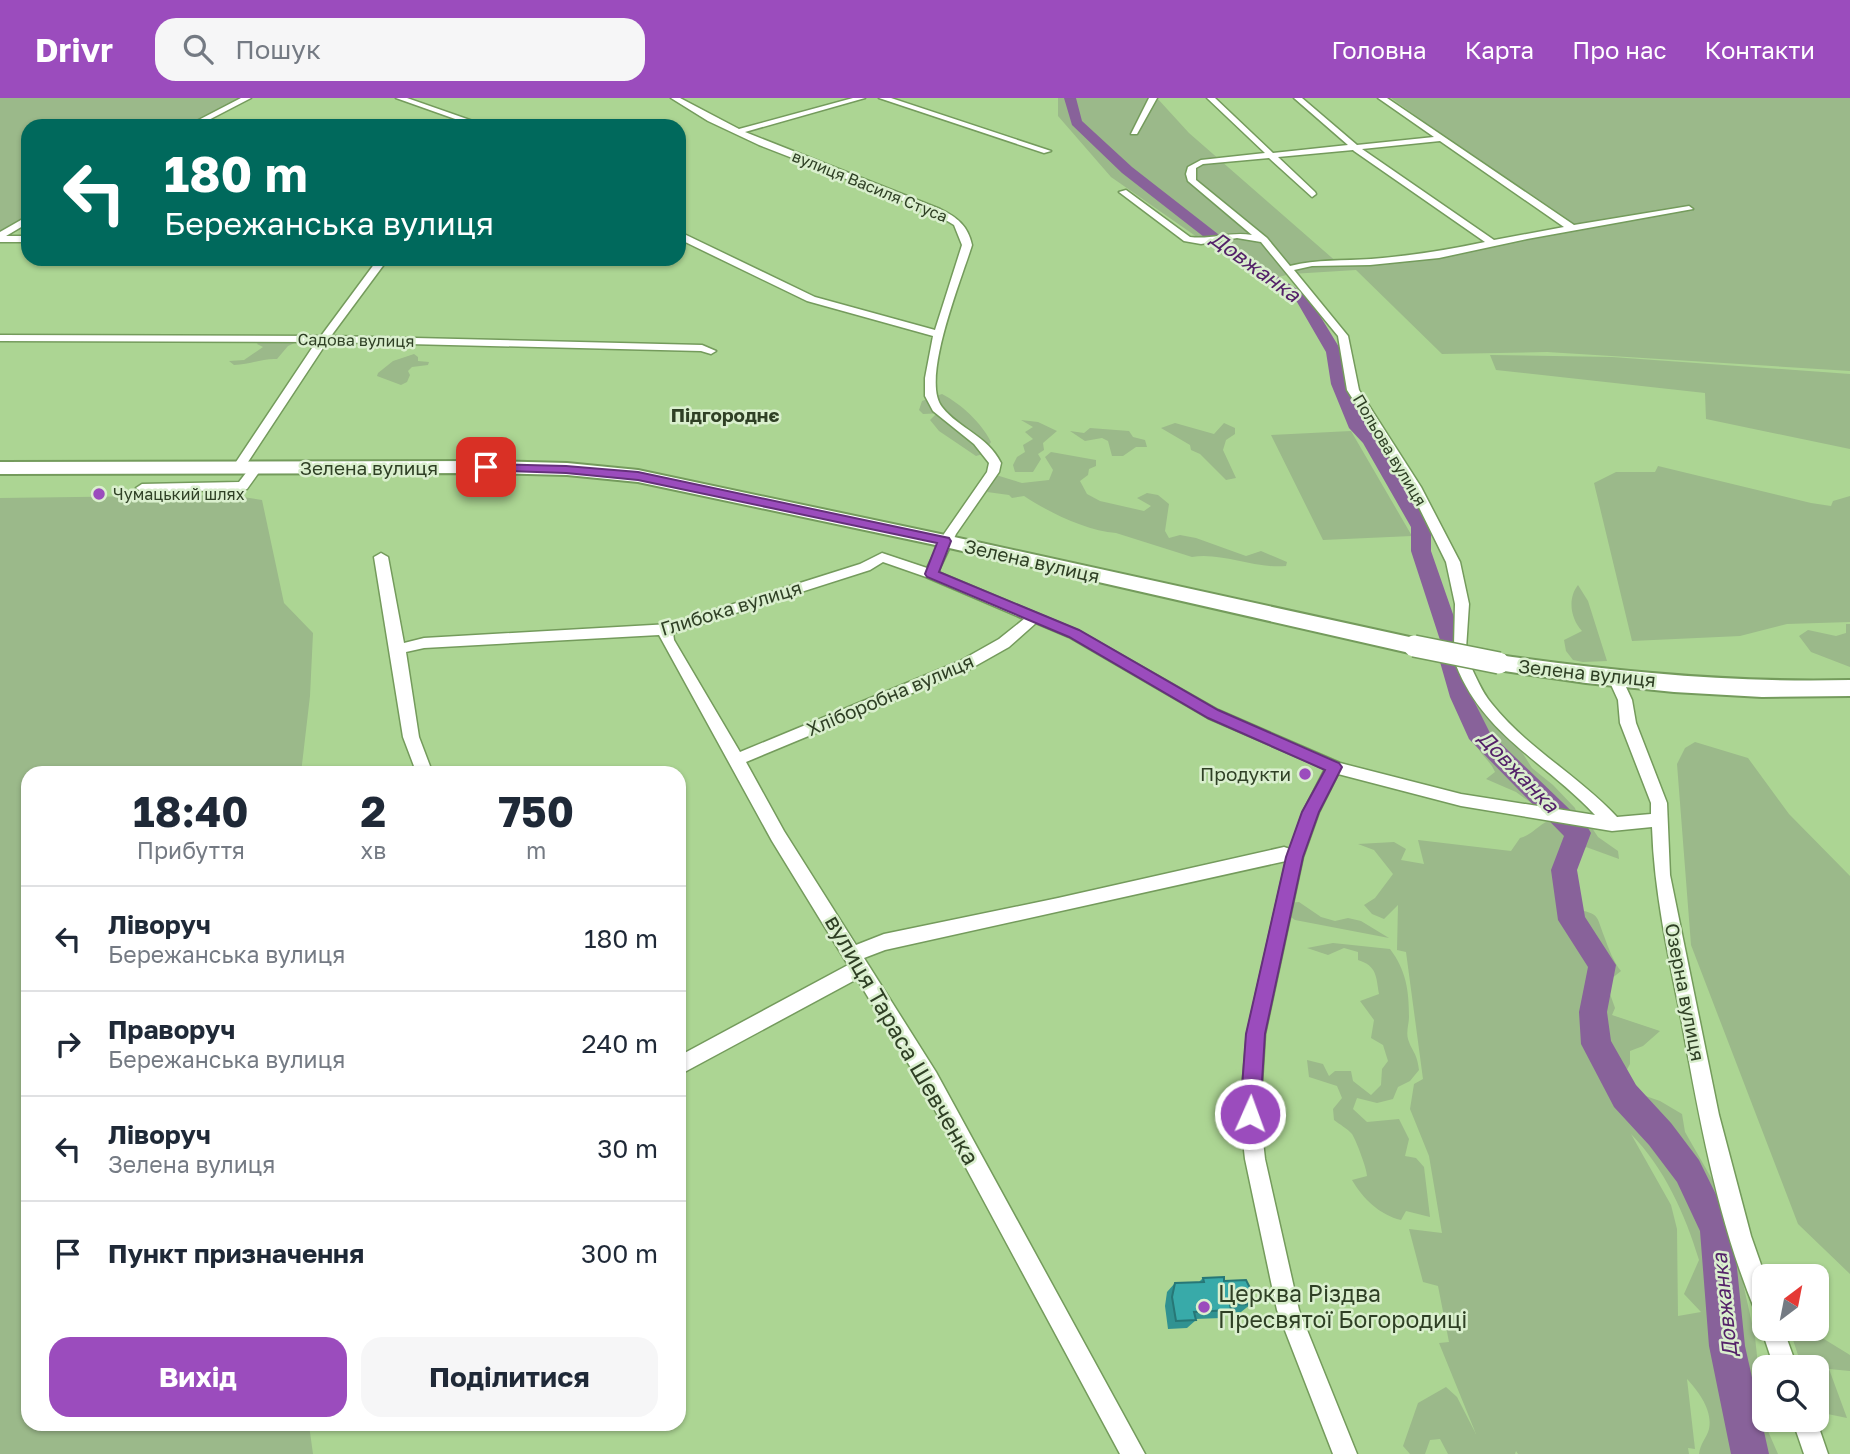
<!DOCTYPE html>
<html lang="uk">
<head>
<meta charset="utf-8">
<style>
	body { margin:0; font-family:"Golos Text",sans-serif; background:#f6f6f7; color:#1f2937; height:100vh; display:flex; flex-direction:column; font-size:26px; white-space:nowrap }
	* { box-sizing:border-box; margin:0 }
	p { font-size:23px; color:#747a83 }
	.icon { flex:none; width:38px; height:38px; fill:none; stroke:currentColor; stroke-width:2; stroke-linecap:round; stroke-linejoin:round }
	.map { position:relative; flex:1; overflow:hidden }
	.details { position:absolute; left:21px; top:668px; width:665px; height:665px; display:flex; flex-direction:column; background:#fff; border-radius:21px; box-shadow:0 2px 5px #0004 }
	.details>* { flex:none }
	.hud { position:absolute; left:21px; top:21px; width:665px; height:147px; border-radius:21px; box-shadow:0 2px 5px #0004; background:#00695c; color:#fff; overflow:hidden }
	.needle { width:46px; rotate:32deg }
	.tools { position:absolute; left:1752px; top:1166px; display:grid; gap:14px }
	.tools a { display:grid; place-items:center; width:77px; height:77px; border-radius:14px; background:#fff; box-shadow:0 2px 5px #0004; font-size:35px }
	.pin { position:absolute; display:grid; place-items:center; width:60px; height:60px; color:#fff; margin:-30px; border-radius:14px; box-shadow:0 4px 10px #0006 }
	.me { position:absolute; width:77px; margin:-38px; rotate:2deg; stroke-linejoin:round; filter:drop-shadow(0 0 5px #0008) }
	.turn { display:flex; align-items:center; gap:24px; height:147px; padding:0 28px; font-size:32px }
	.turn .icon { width:91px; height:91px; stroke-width:2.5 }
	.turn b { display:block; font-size:49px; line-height:60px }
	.eta { display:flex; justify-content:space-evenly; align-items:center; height:119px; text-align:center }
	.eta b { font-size:42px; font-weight:700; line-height:49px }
	.primary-button { display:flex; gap:14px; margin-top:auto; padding:14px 28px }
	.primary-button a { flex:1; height:80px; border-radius:21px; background:#9b4cbd; color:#fff; font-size:28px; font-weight:700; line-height:80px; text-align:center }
	.primary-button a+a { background:#f6f6f7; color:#1f2937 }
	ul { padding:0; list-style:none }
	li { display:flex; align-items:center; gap:21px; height:105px; padding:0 28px; border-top:2px solid #e0e1e3 }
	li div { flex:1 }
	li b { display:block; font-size:26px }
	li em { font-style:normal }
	header { display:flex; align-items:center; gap:42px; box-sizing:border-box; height:98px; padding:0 35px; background:#9b4cbd; color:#fff }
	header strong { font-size:33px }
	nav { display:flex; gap:38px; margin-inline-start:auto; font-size:24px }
	.search { width:490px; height:63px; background:#f6f6f7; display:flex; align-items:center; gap:18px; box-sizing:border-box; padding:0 24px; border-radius:21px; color:#747a83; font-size:26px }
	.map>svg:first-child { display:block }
</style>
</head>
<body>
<header>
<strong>Drivr</strong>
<div class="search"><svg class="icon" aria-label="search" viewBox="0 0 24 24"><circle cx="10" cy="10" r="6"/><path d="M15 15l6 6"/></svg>Пошук</div>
<nav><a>Головна</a><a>Карта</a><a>Про нас</a><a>Контакти</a></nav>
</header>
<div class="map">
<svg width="1850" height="1356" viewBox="0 0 1850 1356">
	<rect width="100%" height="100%" fill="#acd593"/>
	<path fill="#9bb98a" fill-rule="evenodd" d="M0,0H243L187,28H28V119L0,133Z
		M1058,0H1157L1189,35L1339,166L1497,146L1576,133L1391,0H1850V273L1547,254L1442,256L1356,172L1291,176L1260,183L1111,79L1058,18Z
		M259,243H299L288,248L277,261C262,260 250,267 234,267L229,263L244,262L263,249L257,246Z
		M414,256L418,259V263L429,264L428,267L412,269L408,273L410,277L407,284L401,287L377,278L378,275L393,263Z
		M1490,257L1612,259L1850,276V351L1706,321L1705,295L1496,272Z
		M942,296C961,306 981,324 991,344L983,356L976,358L939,333L930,322L936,316L944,315L923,316L919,312L922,303Z
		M1021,322L1038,324L1057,333L1043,345L1044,352L1038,356L1041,361L1033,374H1015L1013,367L1017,359L1025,354L1023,347L1033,341L1025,334L1033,329Z
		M1175,325L1214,336L1224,325L1235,330V336L1226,342L1223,352L1236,380L1226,382L1200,356L1191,352L1190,347L1161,330Z
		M1090,330L1129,333L1133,339L1145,342L1147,349H1136L1123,358H1112L1108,343L1102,340L1085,343L1070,333L1084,335Z
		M1351,333L1412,438L1323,442L1271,337Z
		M1051,354L1096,362V368L1089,371L1088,377L1080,383L1087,396L1100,403L1144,413L1151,408L1137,400L1147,395L1158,397L1169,406L1165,433L1169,440L1180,437L1196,440L1246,458L1261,453L1287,464L1286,468C1254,471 1222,454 1192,459L1116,435C1087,433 1048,414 1024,398L1012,400L1009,397L987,394L996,377L1022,385L1049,382L1053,372L1045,359Z
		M1658,368L1811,405L1831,408L1833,403L1850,398V524L1787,526L1740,538L1632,543L1594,385L1616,374H1655Z
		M230,397L262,402L284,505L313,535L310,598L301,675L28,676V1326L309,1327L313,1356H0V400Z
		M1578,487L1588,503L1607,563L1583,564L1573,562L1566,553L1564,542L1582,533C1571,521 1567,501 1578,487Z
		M1846,526H1850V569L1811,554L1799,538L1808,532L1836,538L1846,535Z
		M1457,568L1472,570L1475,574L1473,579L1503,635L1520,651L1532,670L1553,687L1575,710L1577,716L1537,709L1516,694L1486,681L1495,674C1490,662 1480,657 1476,646L1484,639L1482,633L1468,624L1460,605L1452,599L1446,581V572Z
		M1695,644L1748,660L1789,716L1850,778V1176L1798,1126L1691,847L1677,666L1685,650Z
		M1548,723L1576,729L1590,727L1598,739L1618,753L1619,761L1586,749L1580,757L1563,762L1571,776L1575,811C1600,816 1596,817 1604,838C1608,849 1614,865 1621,873L1611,881L1610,896L1615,910L1612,917L1660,933L1643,948L1630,953V966L1624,977L1600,970L1591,963L1610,1000L1631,993L1660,1003L1682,1016L1685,1034L1725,1104L1755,1239L1758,1267L1753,1299L1778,1356H1699C1700,1346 1707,1339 1709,1331C1713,1312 1698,1293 1687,1281L1695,1351L1688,1350L1689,1356H1518L1516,1353L1515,1356H1448L1440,1341L1430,1342L1425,1356H1410L1403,1348L1418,1305L1446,1289L1457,1299L1476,1336L1439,1245L1449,1244L1438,1188L1423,1184L1409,1131L1442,1135L1429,1058L1410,1011L1414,986L1423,981L1406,854L1397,852L1398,807L1384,821L1372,816L1364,807L1375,800L1393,776L1374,752L1358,746L1394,744L1406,751L1401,762L1424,766L1418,742L1511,753L1520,740C1532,737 1537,728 1548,723ZM1631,1036C1665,1071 1685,1116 1699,1162L1684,1196L1701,1214L1678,1218L1677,1131L1671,1107Z
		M1299,804L1321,819L1335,823L1348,820L1361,823L1389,840L1295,822L1285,815L1288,805Z
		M1333,845L1390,851C1406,872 1409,892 1409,919C1409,925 1406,934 1408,941C1412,954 1417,954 1419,972L1410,983L1398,989L1393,1001L1377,1005L1357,1000L1353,1011L1367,1024L1399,1021L1409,1041L1405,1058L1416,1060L1424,1069L1430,1119L1406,1113L1401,1122C1380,1117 1363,1101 1352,1082L1367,1078C1367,1071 1356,1042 1352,1036C1348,1031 1339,1026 1334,1022L1333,1011L1342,1000L1337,988L1309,979L1307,962L1323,966L1329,978L1335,973H1351L1353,983L1371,997L1381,987L1382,971L1388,963L1383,947L1371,940L1374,922L1360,903L1379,896C1376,878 1377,868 1358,862V854L1344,850L1328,857L1307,850Z
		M1789,1230H1806L1850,1257V1273L1829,1271L1847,1320L1818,1314L1816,1269H1802Z"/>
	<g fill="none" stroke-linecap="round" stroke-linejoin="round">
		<path fill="#88629a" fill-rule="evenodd" d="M1064,0H1076L1082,23L1132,69L1250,161L1308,198L1342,254L1349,286L1366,328L1379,342L1431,429V453L1462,542V564L1472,599L1490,635L1587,728L1591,735L1577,772L1585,819L1616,867L1607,914L1611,943L1636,987L1671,1025L1699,1062L1733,1131L1745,1248L1769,1356H1731L1709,1248L1700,1133L1677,1084L1649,1047L1614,1009L1581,946L1579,914L1588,869L1558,822L1551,772L1564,738L1469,641L1450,599L1440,564V542L1411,453V429L1363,345L1349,330L1331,286L1326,254L1297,204L1240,167L1122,75L1072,27Z"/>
		<defs>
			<path id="minor" d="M241,0H251L197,28H187Z
				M396,0H407L487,28H475Z
				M671,0H680L739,31L853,0H865L745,34L940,111C957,119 968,128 972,147C962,180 920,282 942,309C959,331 987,337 1001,365L999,374L956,436L938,474L1079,533L1218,612L1340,665L1461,696L1595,717C1546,664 1484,638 1456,567L1463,562L1468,563C1476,578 1481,593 1492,606C1527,650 1579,678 1617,719L1651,716V705L1620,625L1618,602L1608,580L1615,575L1620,576L1632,602L1636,625L1667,705L1670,777L1719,1017L1751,1138L1765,1178L1764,1218L1756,1215C1717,1121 1699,1019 1681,920C1668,856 1654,794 1652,729L1612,733L1461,708L1338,676L1319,714L1303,759L1265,936L1260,1016L1265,1061L1299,1212L1357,1356H1333L1277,1212L1245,1061L1240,1016L1247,936L1286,763L885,852L864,860L936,974L1145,1356H1120L922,988L857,881L679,977V958L848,867L772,743L659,537L424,550L406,554L419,639L433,676H417L403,639L374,459L381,455L388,459L404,545L424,540L670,526L860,466L882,455L927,470L944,436L987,374L989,365L974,346L933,313L925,298V280L933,238L807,203L679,141V134L682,135L815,199L935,232L962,147L954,127L934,115L759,47L708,23ZM883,464L926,479L1024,521L999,541L960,563L740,654L674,542L673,535L870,472ZM1036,525L1069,539L1208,620L1325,671L1303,714L1290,751L1284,749L1058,800L884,836L856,847L784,733L746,664L970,571L1009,549Z
				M879,0H891L1051,53L1044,55Z
				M1149,0H1157L1137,36H1131Z
				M1207,0H1215L1273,55L1348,47L1294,0H1302L1357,47L1434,39L1378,0H1387L1574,127L1689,108L1693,111L1527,141L1439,160L1370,167L1312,168L1294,172L1348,238L1359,292L1421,389L1460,464L1469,506L1466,551L1461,552L1454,547L1455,506L1446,464L1409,389L1347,292L1338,238L1261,144L1237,140L1201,146L1184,143L1119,94L1126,92L1190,139C1211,142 1231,133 1252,137L1188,83L1186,76L1188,69L1201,62L1265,55ZM1440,43L1564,129L1494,142L1362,51ZM1353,52L1354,53L1485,144C1447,152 1410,158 1371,161C1344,163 1317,161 1290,168L1267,140L1196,82V70L1203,66L1269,60L1312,99L1316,96L1315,94L1278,59Z
				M28,118V125L6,138H28V144H0V134Z
				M378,161H388L331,238L702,247L716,253L711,256L701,253L327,244L244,370L238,374L232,370L316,244L0,243V237L321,238Z
				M256,366L262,370L247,391L243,392L142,394L136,390L142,386L239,384L252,367Z
				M1764,1222V1230H1783L1797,1269H1774L1761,1230Z
				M1792,1321H1816L1828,1356H1804Z"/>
			<path id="trunk" d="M486,363L567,365L638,372L945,437L1414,540L1422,542L1425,548L1422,554L1414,556L945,449L638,384L567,377L486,375L0,376V364Z
				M1499,557C1616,574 1732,585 1850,582V598L1762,599L1674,594L1586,585L1491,571L1488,565L1491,559Z"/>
		</defs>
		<use href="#minor" stroke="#749b5c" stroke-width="3"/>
		<use href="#trunk" stroke="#749b5c" stroke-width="4"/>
		<use href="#minor" fill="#fff" fill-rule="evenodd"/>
		<use href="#trunk" fill="#fff" fill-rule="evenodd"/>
		<defs>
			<path id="trunk-bridge" d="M1414,548L1499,565"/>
		</defs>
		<use href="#trunk-bridge" stroke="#749b5c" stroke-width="24" stroke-linecap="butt"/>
		<use href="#trunk-bridge" stroke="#fff" stroke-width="21"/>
	</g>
	<path fill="#309291" d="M1203,1180L1224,1183L1251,1206L1241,1214L1227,1215L1221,1220L1195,1221L1196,1222L1187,1230L1168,1231L1165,1208L1167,1194L1175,1185L1199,1184Z"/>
	<path fill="#38aaa9" stroke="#277776" stroke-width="2" d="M1224,1179V1183L1246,1182L1252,1194L1251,1206L1230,1207L1231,1212L1194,1214L1196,1222L1176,1223L1172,1199L1175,1185L1204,1184L1203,1180Z"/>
	<path fill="#9b4cbd" stroke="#65317b" stroke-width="2" d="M486,366L566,368L638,374L949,440L951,443L939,474L1079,532L1218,612L1339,665L1342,669L1319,714L1303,759L1265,936L1260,1016L1257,1023L1250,1026L1243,1023L1240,1016L1246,936L1286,759L1302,714L1325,672L1208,620L1069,539L927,479L925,476L937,445L638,382L566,375L481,372L480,369Z"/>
	<g fill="#9b4cbd" stroke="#daefce" stroke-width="2.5">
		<circle cx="99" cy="396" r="7"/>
		<circle cx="1305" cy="676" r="7"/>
		<circle cx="1204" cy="1209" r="7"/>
	</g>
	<g text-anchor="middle" stroke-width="5" stroke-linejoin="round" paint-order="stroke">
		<g font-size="16" fill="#2f4025" stroke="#daefce">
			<text transform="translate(870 88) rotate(22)" y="6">вулиця Василя Стуса</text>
			<text transform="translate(356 242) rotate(1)" y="6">Садова вулиця</text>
			<text transform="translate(1390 352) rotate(59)" y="6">Польова вулиця</text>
		</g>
		<g font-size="16" fill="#2f4025" stroke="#daefce" text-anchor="start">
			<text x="113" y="402">Чумацький шлях</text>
		</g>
		<g font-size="19" font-weight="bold" fill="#2f4025" stroke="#daefce">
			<text x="725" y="324">Підгороднє</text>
		</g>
		<g font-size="19" fill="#2f4025" stroke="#daefce">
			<text x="369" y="377">Зелена вулиця</text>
			<text transform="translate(1032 463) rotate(13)" y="7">Зелена вулиця</text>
			<text transform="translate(731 510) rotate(-17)" y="7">Глибока вулиця</text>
			<text transform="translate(1587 575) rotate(6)" y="7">Зелена вулиця</text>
			<text transform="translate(890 597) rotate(-23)" y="7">Хліборобна вулиця</text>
			<text transform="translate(1685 894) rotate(79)" y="7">Озерна вулиця</text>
		</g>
		<g font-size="19" fill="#2f4025" stroke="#daefce" text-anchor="end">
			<text x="1291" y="683">Продукти</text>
		</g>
		<g font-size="21" font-style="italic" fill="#542269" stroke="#daefce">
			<text transform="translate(1255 169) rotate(36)" y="7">Довжанка</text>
			<text transform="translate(1518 674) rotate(46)" y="7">Довжанка</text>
			<text transform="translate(1725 1207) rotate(-96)" y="7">Довжанка</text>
		</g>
		<g font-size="23" fill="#2f4025" stroke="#daefce">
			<text transform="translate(902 942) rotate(60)" y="8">вулиця Тараса Шевченка</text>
		</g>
		<g font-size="23" fill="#2f4025" stroke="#daefce" text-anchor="start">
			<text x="1218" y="1204">Церква Різдва<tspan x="1218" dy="26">Пресвятої Богородиці</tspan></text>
		</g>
	</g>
</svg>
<div class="tools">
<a><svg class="needle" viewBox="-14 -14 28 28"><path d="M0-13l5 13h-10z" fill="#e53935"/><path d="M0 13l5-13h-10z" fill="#747a83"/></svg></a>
<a><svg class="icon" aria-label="search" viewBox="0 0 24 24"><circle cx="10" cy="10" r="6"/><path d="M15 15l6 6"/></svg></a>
</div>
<div class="pin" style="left:486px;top:369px;background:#d93025"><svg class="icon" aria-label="arrive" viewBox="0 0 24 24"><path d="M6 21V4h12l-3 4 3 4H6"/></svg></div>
<svg class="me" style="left:1250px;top:1016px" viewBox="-20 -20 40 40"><circle r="17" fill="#9b4cbd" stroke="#fff" stroke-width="3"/><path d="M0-11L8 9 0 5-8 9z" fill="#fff"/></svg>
<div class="hud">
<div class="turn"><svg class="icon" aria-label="left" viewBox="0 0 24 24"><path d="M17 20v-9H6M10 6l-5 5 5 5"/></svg><div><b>180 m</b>Бережанська вулиця</div></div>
</div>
<section class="details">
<div class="eta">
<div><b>18:40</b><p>Прибуття</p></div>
<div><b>2</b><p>хв</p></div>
<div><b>750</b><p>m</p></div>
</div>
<ul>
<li><svg class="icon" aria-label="left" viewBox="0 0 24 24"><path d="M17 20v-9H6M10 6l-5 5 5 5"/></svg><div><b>Ліворуч</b><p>Бережанська вулиця</p></div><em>180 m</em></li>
<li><svg class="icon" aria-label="right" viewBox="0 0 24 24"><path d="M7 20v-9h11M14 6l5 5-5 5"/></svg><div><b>Праворуч</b><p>Бережанська вулиця</p></div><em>240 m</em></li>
<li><svg class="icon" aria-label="left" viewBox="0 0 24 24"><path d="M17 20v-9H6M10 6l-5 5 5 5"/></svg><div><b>Ліворуч</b><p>Зелена вулиця</p></div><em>30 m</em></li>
<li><svg class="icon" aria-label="arrive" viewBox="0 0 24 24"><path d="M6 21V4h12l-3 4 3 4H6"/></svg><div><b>Пункт призначення</b></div><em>300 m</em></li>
</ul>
<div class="primary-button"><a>Вихід</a><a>Поділитися</a></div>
</section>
</div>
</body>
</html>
